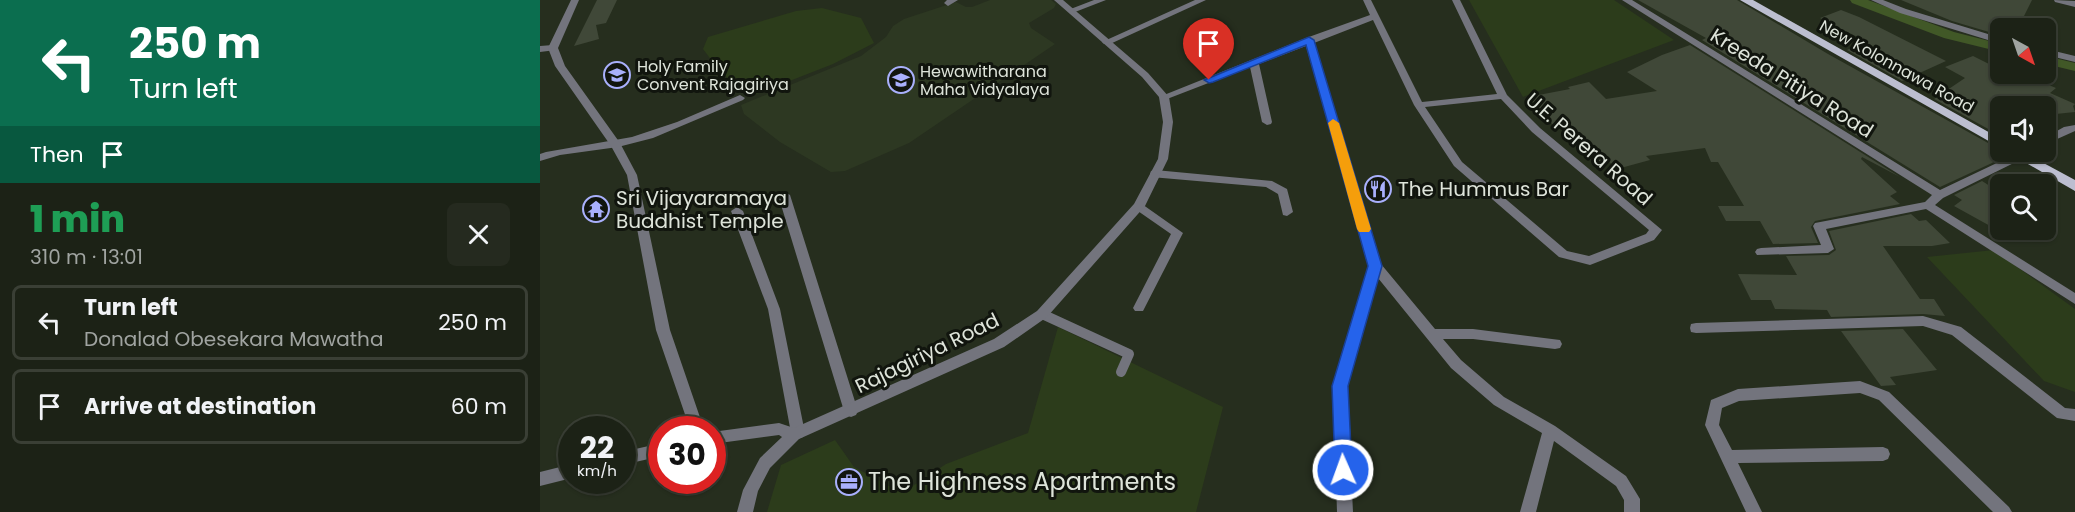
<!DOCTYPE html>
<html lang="en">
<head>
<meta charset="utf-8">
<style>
	body { margin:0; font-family:Poppins,sans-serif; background:#252a1f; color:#f1f3f6; height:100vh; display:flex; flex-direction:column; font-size:22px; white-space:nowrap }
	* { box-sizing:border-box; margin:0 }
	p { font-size:20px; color:#a0a4a1 }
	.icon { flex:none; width:33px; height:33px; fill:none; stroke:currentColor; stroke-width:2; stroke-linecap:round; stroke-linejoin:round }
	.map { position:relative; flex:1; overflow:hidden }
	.panel { display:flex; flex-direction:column; background:#1c2216; width:540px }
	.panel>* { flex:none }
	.top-card { background:#0b6e4f; color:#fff; overflow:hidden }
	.needle { width:39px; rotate:140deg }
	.buttons { position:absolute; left:1450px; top:18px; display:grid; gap:12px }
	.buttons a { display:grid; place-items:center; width:66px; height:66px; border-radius:9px; background:#1c2216; box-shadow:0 2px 4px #0004,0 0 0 2px #3a3f35; font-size:30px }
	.speed { position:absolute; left:18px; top:416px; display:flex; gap:12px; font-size:30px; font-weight:700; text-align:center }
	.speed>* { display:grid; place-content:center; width:78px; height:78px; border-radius:50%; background:#1c2216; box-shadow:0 2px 4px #0004,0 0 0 2px #3a3f35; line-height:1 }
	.speed small { font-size:15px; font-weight:400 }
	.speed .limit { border:9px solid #d22; background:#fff; color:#111 }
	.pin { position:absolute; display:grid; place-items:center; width:51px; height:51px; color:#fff; margin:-62px -26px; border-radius:50% 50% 50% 0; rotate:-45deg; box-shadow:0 0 6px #0007 }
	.pin .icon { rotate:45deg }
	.me { position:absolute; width:66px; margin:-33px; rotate:358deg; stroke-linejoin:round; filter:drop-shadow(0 0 4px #0008) }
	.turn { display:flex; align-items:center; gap:21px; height:126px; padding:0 30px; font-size:27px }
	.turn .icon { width:78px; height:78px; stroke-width:2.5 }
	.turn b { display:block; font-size:42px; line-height:51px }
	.then { display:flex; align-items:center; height:57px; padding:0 30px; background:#0003; gap:12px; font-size:22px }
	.round { display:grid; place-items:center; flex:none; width:63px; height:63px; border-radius:9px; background:#252a1f }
	.head { display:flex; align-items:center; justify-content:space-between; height:102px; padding:0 30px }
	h1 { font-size:36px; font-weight:800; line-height:45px; color:#1e9e55 }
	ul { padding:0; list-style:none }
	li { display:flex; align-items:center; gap:18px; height:75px; margin:0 12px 9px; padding:0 18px; border:3px solid #3a3f35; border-radius:9px }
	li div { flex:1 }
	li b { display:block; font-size:22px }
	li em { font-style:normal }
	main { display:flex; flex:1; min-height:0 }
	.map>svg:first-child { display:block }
</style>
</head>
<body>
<main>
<section class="panel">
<div class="top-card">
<div class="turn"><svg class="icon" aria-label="left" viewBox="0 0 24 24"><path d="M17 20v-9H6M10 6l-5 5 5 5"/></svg><div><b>250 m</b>Turn left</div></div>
<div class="then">Then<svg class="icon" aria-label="arrive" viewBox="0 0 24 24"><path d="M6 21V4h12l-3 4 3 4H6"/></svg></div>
</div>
<div class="head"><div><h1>1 min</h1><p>310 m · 13:01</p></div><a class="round"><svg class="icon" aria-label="close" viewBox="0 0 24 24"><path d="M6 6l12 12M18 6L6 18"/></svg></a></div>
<ul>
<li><svg class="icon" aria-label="left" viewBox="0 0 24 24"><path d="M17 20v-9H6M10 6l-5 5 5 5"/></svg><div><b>Turn left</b><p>Donalad Obesekara Mawatha</p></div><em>250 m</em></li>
<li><svg class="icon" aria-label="arrive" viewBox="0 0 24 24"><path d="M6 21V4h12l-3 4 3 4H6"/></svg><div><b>Arrive at destination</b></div><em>60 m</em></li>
</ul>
</section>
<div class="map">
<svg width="1535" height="512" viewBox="0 0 1535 512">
	<rect width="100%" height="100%" fill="#262e1e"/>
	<path fill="#2d3822" d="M450,0H511L516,4L514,8L489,23L491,28L515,44L369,143L305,171L291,172L240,142L204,114L201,105L321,56L346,37L353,26L364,19L416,2L426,7H432Z"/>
	<path fill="#2c3c1b" d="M929,0H1074L1134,40L983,97Z
		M282,8L321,18L334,43L293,64L216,94C194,91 176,66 163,49L168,37L256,11Z
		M1454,250L1535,309V392L1504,381L1387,257Z
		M518,327L683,407L656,512H227L241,465L295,440L314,467L362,493L406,464L488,433Z"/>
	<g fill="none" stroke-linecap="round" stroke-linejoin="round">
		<path fill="#415827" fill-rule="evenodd" d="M1310,0H1328L1414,32L1461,44V52L1404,38L1312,3Z
			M1506,56L1535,63V71L1506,64Z"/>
	</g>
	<path fill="#404838" d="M57,0H77L66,23L56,25L59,39L34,46Z
		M1098,0H1197L1288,54L1466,153L1452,163L1400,187L1162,40L1166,38Z
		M1361,0H1492L1478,28H1461V32L1450,29L1449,32L1412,21Z
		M1301,10L1319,17L1406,61L1362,81L1307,50L1325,41L1280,18Z
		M1150,45L1360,177L1322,157L1321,159L1357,192L1350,196L1360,204L1275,221L1271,227L1278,243L1233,244L1220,221H1186L1178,206H1204L1178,162H1171L1165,148L1106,156L1110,160L1077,169L1068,161L1061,163L1038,138L1034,139L1020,124L1013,125L988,97L1030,89L1028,87L1049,82L1066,99L1117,91L1087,72L1122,55Z
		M1433,56L1461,70V74H1514L1504,83L1516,88L1510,93L1535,104L1533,106L1535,112L1506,115V106H1461V136L1394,99L1425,78L1405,67Z
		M1442,181L1461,193V232L1414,206L1422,200L1414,195Z
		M1371,214L1379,221L1386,220L1410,243L1392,246H1343L1380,299H1394L1405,316L1383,314L1291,317L1287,310L1235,309L1231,300H1211L1198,274L1257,275L1246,256L1289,255L1296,250L1289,231Z
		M1363,329L1397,370L1350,377L1356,385L1341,386L1301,331Z"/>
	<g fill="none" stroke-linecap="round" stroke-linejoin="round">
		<path stroke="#73747d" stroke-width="10" d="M502,314L589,354L581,372"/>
		<path fill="#73747d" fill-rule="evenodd" d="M407,0H418L408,6L404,3Z
			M554,0H566L535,12L528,10Z
			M655,0H666L570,44H564L562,42Z
			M823,0H831L882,102L957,94L912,0H920L967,95L1000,128L1122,230L1114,240L1050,265L1019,257L914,166L874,105L833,20L774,43L841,264L895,329H933L1020,340L1022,344L1020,348L1015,349L933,339H903L921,360L964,397L1015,426L1086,476L1100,499V512H1084V500L1076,486L1014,441L996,512H980L1002,433L954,405L911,368L838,278L807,386L813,512H797L793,386L829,266L766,46L719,64L732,122L731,124L727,125L722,122L710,67L627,99L624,100L619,97L766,38L830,15ZM961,99L992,132L1109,230L1106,234L1049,256L1027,251L922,162L885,107Z
			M1082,0H1092L1400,190L1480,152H1493L1492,154L1403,198L1395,205L1535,293V304L1386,209L1286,229L1294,249L1288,253L1217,255L1215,252L1217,249L1221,248L1281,245L1273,226L1275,223L1385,202L1392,195Z
			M1331,0H1343L1366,9L1461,38V44L1360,13Z
			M1514,0L1535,1V7L1515,2Z
			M13,45L18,48L16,50L0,52V46Z
			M1506,49L1535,56V62L1506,55Z
			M200,95L205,98L203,100L113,138L78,147L20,155L0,161V154L6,152L92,137L137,122Z
			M1535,125V131L1506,144V137L1524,127Z
			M615,170L732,181L747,189L753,212L747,216L743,215L738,194L726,187L611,177L610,174L611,171Z
			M244,191L250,195L318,411L316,415L311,417L306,415L304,411L238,195Z
			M599,202L643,233L603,311H595L593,308L631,234L595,209L593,206Z
			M197,207L203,211L240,309L265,433L263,437L258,439L253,437L251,433L228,309L191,211Z
			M1383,316L1421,327L1525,408L1535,409V421L1517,418L1412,335L1383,326L1156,333L1151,332L1150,328L1151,324L1156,323Z
			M1320,381L1349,392L1469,507L1472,512H1453L1339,400L1320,393L1199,401L1182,408L1179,425L1192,450L1343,447L1348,449L1350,454L1348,459L1343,461L1198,463L1222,512H1206L1165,425L1171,400L1198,389Z"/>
		<path fill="#73747d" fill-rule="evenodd" d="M31,0H39L18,48L25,66L80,143L97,175L130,330L164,429H150L116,330L87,175L71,146L15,66L8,48Z
			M514,0H523L608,73L629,97L633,122L628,159L605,206L507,317L464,347L259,439L230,468L218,491L213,512H197L203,490L220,458L242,437L239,435L172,444V432L239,423L254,428L454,339L497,311L594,204L618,159L623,122L619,97L602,77Z
			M122,443V456L82,465V452Z
			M32,464V478L0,486V472Z"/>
		<path fill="#bcbed0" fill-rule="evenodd" d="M1200,0H1213L1461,139V148Z
			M1467,152H1483L1535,180V191Z"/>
	</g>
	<path fill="#2563eb" stroke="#184099" stroke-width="1.5" d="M769,37L774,40L842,266L808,386L812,470L809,475L803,477L797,475L795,470L792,386L828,266L766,45L673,82L669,83L664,80Z"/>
	<path fill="#f59e0b" d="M793,119L799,123L831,229L829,232H819L817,229L788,123Z"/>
	<defs>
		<symbol id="school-ring" viewBox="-11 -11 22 22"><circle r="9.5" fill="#11150e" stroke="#a9b0fc" stroke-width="1.5"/><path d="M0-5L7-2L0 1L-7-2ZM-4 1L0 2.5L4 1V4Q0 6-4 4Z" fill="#a9b0fc"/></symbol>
		<symbol id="restaurant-ring" viewBox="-11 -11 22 22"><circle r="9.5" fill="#11150e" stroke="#a9b0fc" stroke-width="1.5"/><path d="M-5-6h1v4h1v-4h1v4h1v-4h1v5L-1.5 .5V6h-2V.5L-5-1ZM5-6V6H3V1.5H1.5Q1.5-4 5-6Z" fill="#a9b0fc"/></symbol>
		<symbol id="temple-ring" viewBox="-11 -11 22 22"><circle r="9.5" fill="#11150e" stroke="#a9b0fc" stroke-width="1.5"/><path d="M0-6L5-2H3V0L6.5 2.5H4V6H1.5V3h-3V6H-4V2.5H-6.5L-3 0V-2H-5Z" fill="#a9b0fc"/></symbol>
		<symbol id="office-ring" viewBox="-11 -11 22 22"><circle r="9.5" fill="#11150e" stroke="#a9b0fc" stroke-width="1.5"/><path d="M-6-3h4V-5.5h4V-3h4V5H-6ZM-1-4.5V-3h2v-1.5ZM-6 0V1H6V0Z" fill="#a9b0fc"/></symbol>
	</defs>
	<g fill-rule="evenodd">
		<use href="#school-ring" x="62" y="60" width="30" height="30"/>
		<use href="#school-ring" x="346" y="65" width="30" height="30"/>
		<use href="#restaurant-ring" x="823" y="174" width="30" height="30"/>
		<use href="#temple-ring" x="41" y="194" width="30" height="30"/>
		<use href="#office-ring" x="294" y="467" width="30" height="30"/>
	</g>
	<g text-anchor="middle" stroke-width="6" stroke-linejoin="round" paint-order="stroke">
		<g font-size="16" fill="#dee4da" stroke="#11150e" text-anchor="start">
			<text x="97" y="72">Holy Family<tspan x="97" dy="18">Convent Rajagiriya</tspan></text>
			<text x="380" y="77">Hewawitharana<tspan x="380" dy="18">Maha Vidyalaya</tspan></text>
		</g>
		<g font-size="16" fill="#dee4da" stroke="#11150e">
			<text transform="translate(1357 66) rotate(29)" y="6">New Kolonnawa Road</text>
		</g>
		<g font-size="20" fill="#dee4da" stroke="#11150e">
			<text transform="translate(1252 83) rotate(32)" y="7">Kreeda Pitiya Road</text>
			<text transform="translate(1049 149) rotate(41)" y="7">U.E. Perera Road</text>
			<text transform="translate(387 353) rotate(-26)" y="7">Rajagiriya Road</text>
		</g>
		<g font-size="20" fill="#dee4da" stroke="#11150e" text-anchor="start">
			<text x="858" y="196">The Hummus Bar</text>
			<text x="76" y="205">Sri Vijayaramaya<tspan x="76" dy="23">Buddhist Temple</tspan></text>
		</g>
		<g font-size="24" fill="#dee4da" stroke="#11150e" text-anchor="start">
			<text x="328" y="490">The Highness Apartments</text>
		</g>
	</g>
</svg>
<div class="buttons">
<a><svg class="needle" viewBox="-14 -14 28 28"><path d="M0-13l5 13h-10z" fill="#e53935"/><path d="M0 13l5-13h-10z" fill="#a0a4a1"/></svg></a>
<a><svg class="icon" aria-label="sound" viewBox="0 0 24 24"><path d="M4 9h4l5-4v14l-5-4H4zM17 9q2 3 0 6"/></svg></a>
<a><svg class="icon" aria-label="search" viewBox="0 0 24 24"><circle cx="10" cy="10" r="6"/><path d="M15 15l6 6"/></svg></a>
</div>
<div class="speed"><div>22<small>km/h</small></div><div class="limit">30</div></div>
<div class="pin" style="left:669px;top:80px;background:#d93025"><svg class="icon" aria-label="arrive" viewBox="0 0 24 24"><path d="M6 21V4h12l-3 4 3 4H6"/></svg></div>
<svg class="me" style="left:803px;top:470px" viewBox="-20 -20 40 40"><circle r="17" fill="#2563eb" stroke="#fff" stroke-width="3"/><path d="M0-11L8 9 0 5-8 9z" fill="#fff"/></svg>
</div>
</main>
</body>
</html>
